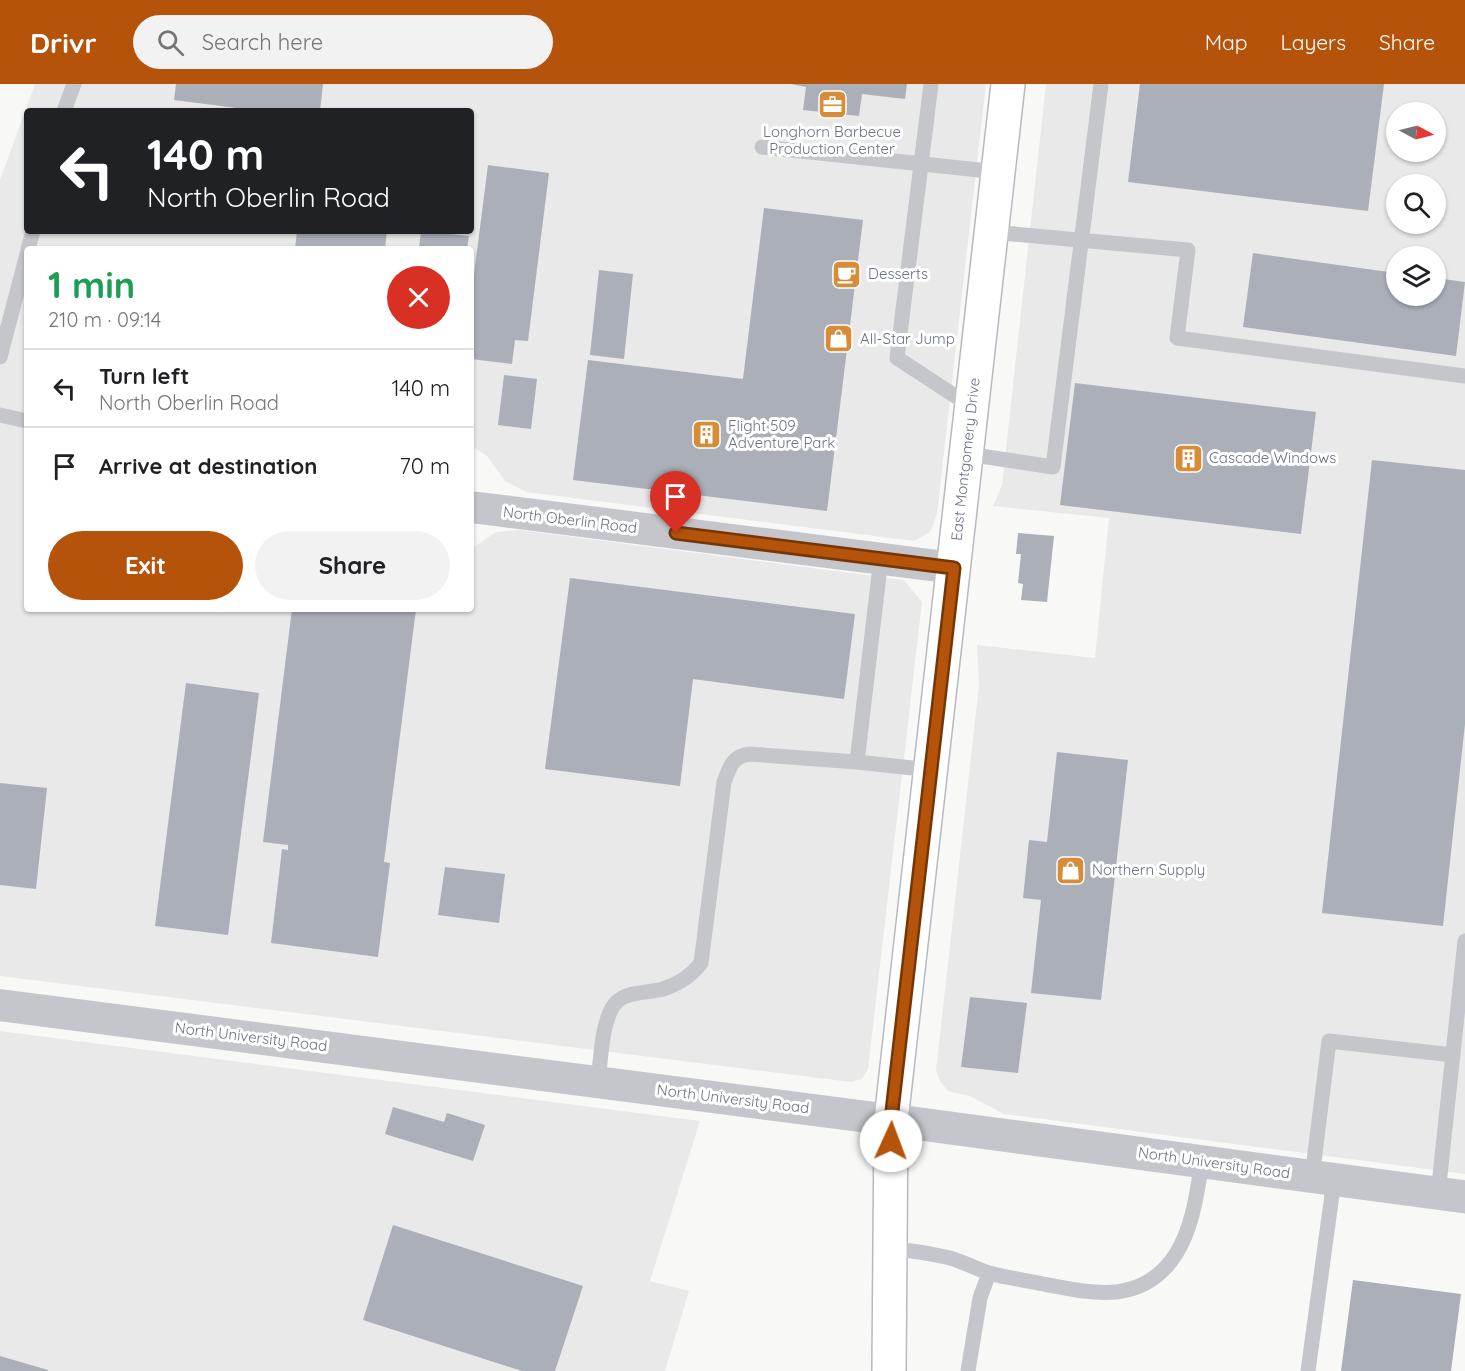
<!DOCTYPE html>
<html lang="en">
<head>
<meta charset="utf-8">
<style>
	body { margin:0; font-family:Quicksand,sans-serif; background:#f2f2f2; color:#202124; height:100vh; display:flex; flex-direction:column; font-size:22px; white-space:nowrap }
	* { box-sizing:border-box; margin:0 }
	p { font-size:20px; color:#757577 }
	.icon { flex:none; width:33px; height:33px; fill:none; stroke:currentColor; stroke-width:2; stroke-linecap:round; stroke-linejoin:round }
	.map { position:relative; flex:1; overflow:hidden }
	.drawer { position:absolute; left:24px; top:162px; width:450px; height:366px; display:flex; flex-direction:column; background:#fff; border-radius:6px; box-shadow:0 2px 4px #0004 }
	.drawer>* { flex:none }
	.guide { position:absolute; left:24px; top:24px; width:450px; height:126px; border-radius:6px; box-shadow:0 2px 4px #0004; background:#202124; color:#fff; overflow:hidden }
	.needle { width:39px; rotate:97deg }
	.buttons { position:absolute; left:1386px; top:18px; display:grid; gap:12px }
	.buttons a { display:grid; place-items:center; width:60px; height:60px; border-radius:50%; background:#fff; box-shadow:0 2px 4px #0004; font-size:30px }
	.pin { position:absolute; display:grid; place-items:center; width:51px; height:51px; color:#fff; margin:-62px -26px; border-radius:50% 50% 50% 0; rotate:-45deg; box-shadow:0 0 6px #0007 }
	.pin .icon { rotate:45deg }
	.me { position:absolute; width:66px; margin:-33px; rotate:2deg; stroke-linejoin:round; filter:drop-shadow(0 0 4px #0008) }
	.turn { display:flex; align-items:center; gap:21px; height:126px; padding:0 24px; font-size:27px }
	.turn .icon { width:78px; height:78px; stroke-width:2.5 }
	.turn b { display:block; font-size:42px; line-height:51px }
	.round { display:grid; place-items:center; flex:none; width:63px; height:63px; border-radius:32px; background:#f2f2f2 }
	.overview { display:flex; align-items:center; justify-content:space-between; height:102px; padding:0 24px }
	h1 { font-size:36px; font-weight:700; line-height:45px; color:#1e9e55 }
	.primary-button { display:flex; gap:12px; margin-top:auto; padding:12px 24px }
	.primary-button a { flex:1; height:69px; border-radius:36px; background:#b45309; color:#fff; font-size:24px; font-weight:700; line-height:69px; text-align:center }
	.primary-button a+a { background:#f2f2f2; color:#202124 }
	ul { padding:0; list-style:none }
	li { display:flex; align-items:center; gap:18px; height:78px; padding:0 24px; border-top:2px solid #e0e0e0 }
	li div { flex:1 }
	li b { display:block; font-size:22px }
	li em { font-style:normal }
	header { display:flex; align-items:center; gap:36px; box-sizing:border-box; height:84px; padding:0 30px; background:#b45309; color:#fff }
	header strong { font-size:28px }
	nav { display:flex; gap:33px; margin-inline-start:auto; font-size:21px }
	.search { width:420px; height:54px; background:#f2f2f2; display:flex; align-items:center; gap:15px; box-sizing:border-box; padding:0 21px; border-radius:33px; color:#757577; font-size:22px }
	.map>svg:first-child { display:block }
</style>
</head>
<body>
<header>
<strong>Drivr</strong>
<div class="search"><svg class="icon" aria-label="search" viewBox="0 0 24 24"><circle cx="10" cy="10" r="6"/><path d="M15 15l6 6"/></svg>Search here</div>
<nav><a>Map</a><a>Layers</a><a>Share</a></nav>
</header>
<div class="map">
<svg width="1465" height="1287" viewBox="0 0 1465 1287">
	<rect width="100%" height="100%" fill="#f8f9f6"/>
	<path fill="#e9e9e9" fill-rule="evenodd" d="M35,0H986L937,430L930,448L914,457L526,408L505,397L487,372L471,361V165H27V525H471V465L496,448L519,446L904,496L922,518L868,985L862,995L851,998L0,892V96ZM27,27H471V147H27Z
		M1046,0H1465V1090L1004,1030L972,1013L948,1007L940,997L936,986L979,601L977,561L1095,574L1109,434L993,422L1002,401ZM1396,28H1436V68H1396ZM1396,100H1436V140H1396ZM1396,172H1436V212H1396Z
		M0,947L700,1037L650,1197L689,1207L665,1287H0Z"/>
	<path fill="#abafb8" d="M176,0H323L320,27H259L174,16Z
		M791,0H907L905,15L862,10L859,32L803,26L806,3Z
		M1140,0H1384L1368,127L1128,98Z
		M488,81L549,89L528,257L515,256L512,280L471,275V214Z
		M764,124L863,136L827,427L573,396L588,276L743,295Z
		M297,147H387L385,165H295Z
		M421,147L469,152L467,165H419Z
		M1253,169L1396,189V212H1436V194L1465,198L1456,272L1243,243Z
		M599,186L633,190L624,275L590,271Z
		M504,291L537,295L531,345L498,341Z
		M1075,299L1316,328L1301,450L1060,421Z
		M1372,376L1465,386V640L1443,842L1322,829Z
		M1018,449L1054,452L1047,518L1021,516L1023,500L1018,499L1021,470H1016Z
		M570,494L855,530L844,615L693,595L680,702L545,685Z
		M292,525H416L384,778L390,779L378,873L271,859L282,765L288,766V761L263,758Z
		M186,599L259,609L228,851L155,842Z
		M1057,668L1128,676L1101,916L1031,909L1041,816L1023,814L1029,756L1047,758Z
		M0,699L47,704L36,805L0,801Z
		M445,783L505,790L499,839L438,831Z
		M970,913L1027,919L1018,989L961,983Z
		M393,1023L444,1038L447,1029L485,1041L473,1077L385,1050Z
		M393,1141L583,1202L555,1287H522L363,1236Z
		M1353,1196L1461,1210L1451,1287H1341Z
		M0,1272L48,1286V1287H0Z"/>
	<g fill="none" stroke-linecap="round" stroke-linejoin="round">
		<defs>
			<g id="secondary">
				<path id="s1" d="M889,1287L891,1036L1008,0"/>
			</g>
		</defs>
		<use href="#secondary" stroke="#b7b9bf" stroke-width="36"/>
		<path stroke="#c4c6cb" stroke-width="15" d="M931,0L897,274L972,323
			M64,27L74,0
			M762,63L998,88
			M992,148L1188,166L1177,254L1465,292
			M28,165L33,147
			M0,273L27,170
			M0,331L27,337
			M967,370L1053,383L1101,0
			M881,474L857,678L931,686
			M598,998C601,975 601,945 612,924C622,906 646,910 663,905C679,900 691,892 701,879L724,698C730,683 732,672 750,670L857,678
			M1312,1093L1329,957L1453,971
			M1438,1110L1465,857
			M891,1164C911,1167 931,1169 950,1174C964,1178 976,1185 989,1189C1007,1194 1025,1196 1043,1200C1094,1210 1143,1221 1176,1170C1193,1143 1197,1108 1202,1078
			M968,1287L980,1214L989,1189
			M1308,1287L1334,1096"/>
		<path stroke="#c4c6cb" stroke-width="32" d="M471,423L954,484
			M0,921L891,1036"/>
		<path stroke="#c4c6cb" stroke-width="33" d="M891,1036L1465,1113"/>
		<use href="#secondary" stroke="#fff" stroke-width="33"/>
	</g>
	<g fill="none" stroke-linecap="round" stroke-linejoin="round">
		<defs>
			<path id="route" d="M676,449L954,484L891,1036V1057"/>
		</defs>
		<use href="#route" stroke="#753606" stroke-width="15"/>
		<use href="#route" stroke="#b45309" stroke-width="10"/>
	</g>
	<defs>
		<symbol id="office-square" viewBox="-11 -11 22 22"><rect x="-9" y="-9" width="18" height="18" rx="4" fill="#d78c38" stroke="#fff"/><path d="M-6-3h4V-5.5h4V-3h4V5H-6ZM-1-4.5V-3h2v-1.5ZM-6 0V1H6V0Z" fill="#fff"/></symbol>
		<symbol id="cafe-square" viewBox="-11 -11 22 22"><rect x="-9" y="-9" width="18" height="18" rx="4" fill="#d78c38" stroke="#fff"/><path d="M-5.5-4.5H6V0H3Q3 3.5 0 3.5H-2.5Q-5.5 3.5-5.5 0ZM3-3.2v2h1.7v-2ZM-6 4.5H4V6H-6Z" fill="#fff"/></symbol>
		<symbol id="shop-square" viewBox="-11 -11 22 22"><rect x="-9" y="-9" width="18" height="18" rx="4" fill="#d78c38" stroke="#fff"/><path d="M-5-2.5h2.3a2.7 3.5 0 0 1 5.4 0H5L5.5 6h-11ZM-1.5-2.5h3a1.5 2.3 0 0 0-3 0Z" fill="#fff"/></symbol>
		<symbol id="building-square" viewBox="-11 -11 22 22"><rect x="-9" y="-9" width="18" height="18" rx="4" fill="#d78c38" stroke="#fff"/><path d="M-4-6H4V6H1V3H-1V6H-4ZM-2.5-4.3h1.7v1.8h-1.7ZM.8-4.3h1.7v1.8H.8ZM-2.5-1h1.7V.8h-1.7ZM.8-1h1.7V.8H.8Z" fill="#fff"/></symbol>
	</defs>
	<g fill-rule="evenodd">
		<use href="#office-square" x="816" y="4" width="33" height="33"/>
		<use href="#cafe-square" x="830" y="174" width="33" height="33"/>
		<use href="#shop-square" x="822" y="238" width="33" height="33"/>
		<use href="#building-square" x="690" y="334" width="33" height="33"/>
		<use href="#building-square" x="1172" y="358" width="33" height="33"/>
		<use href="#shop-square" x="1054" y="770" width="33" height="33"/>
	</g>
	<g text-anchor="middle" stroke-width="6" stroke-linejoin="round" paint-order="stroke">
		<g font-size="15" fill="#6a7185" stroke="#fff" text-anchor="start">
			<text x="832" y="53" text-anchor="middle">Longhorn Barbecue<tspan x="832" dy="17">Production Center</tspan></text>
			<text x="868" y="195">Desserts</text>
			<text x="860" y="260">All-Star Jump</text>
			<text x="728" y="347">Flight 509<tspan x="728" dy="17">Adventure Park</tspan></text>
			<text x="1209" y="379">Cascade Windows</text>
			<text x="1092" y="791">Northern Supply</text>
		</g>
		<g font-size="15" fill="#6a7185" stroke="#fff">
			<text dy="5" stroke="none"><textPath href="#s1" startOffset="916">East Montgomery Drive</textPath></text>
			<text transform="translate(570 436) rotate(7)" y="5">North Oberlin Road</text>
			<text transform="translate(251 953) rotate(7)" y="5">North University Road</text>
			<text transform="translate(733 1015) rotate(7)" y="5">North University Road</text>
			<text transform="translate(1214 1079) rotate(8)" y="5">North University Road</text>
		</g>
	</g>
</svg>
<div class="buttons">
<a><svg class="needle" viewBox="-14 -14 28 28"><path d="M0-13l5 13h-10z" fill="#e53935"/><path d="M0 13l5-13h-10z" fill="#757577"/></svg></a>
<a><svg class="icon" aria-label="search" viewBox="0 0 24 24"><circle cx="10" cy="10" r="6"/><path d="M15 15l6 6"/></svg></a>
<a><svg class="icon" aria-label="layers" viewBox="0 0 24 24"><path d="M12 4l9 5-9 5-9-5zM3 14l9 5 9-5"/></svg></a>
</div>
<div class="pin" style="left:676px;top:449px;background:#d93025"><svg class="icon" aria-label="arrive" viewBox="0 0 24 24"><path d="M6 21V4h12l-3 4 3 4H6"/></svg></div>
<svg class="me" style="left:891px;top:1057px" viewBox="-20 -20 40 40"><circle r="19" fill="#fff"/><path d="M0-13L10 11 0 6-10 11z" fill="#b45309"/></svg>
<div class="guide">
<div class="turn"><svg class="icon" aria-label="left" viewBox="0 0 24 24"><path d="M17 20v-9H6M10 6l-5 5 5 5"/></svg><div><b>140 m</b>North Oberlin Road</div></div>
</div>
<section class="drawer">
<div class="overview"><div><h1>1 min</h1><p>210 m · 09:14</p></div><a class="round" style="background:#d93025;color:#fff"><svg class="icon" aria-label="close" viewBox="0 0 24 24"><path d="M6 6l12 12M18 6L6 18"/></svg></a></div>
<ul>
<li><svg class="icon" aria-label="left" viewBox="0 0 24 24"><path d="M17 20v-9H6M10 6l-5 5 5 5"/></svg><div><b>Turn left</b><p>North Oberlin Road</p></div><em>140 m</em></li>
<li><svg class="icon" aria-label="arrive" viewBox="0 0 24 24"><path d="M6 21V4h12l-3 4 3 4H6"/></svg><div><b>Arrive at destination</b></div><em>70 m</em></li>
</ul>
<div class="primary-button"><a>Exit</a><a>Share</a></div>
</section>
</div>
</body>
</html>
